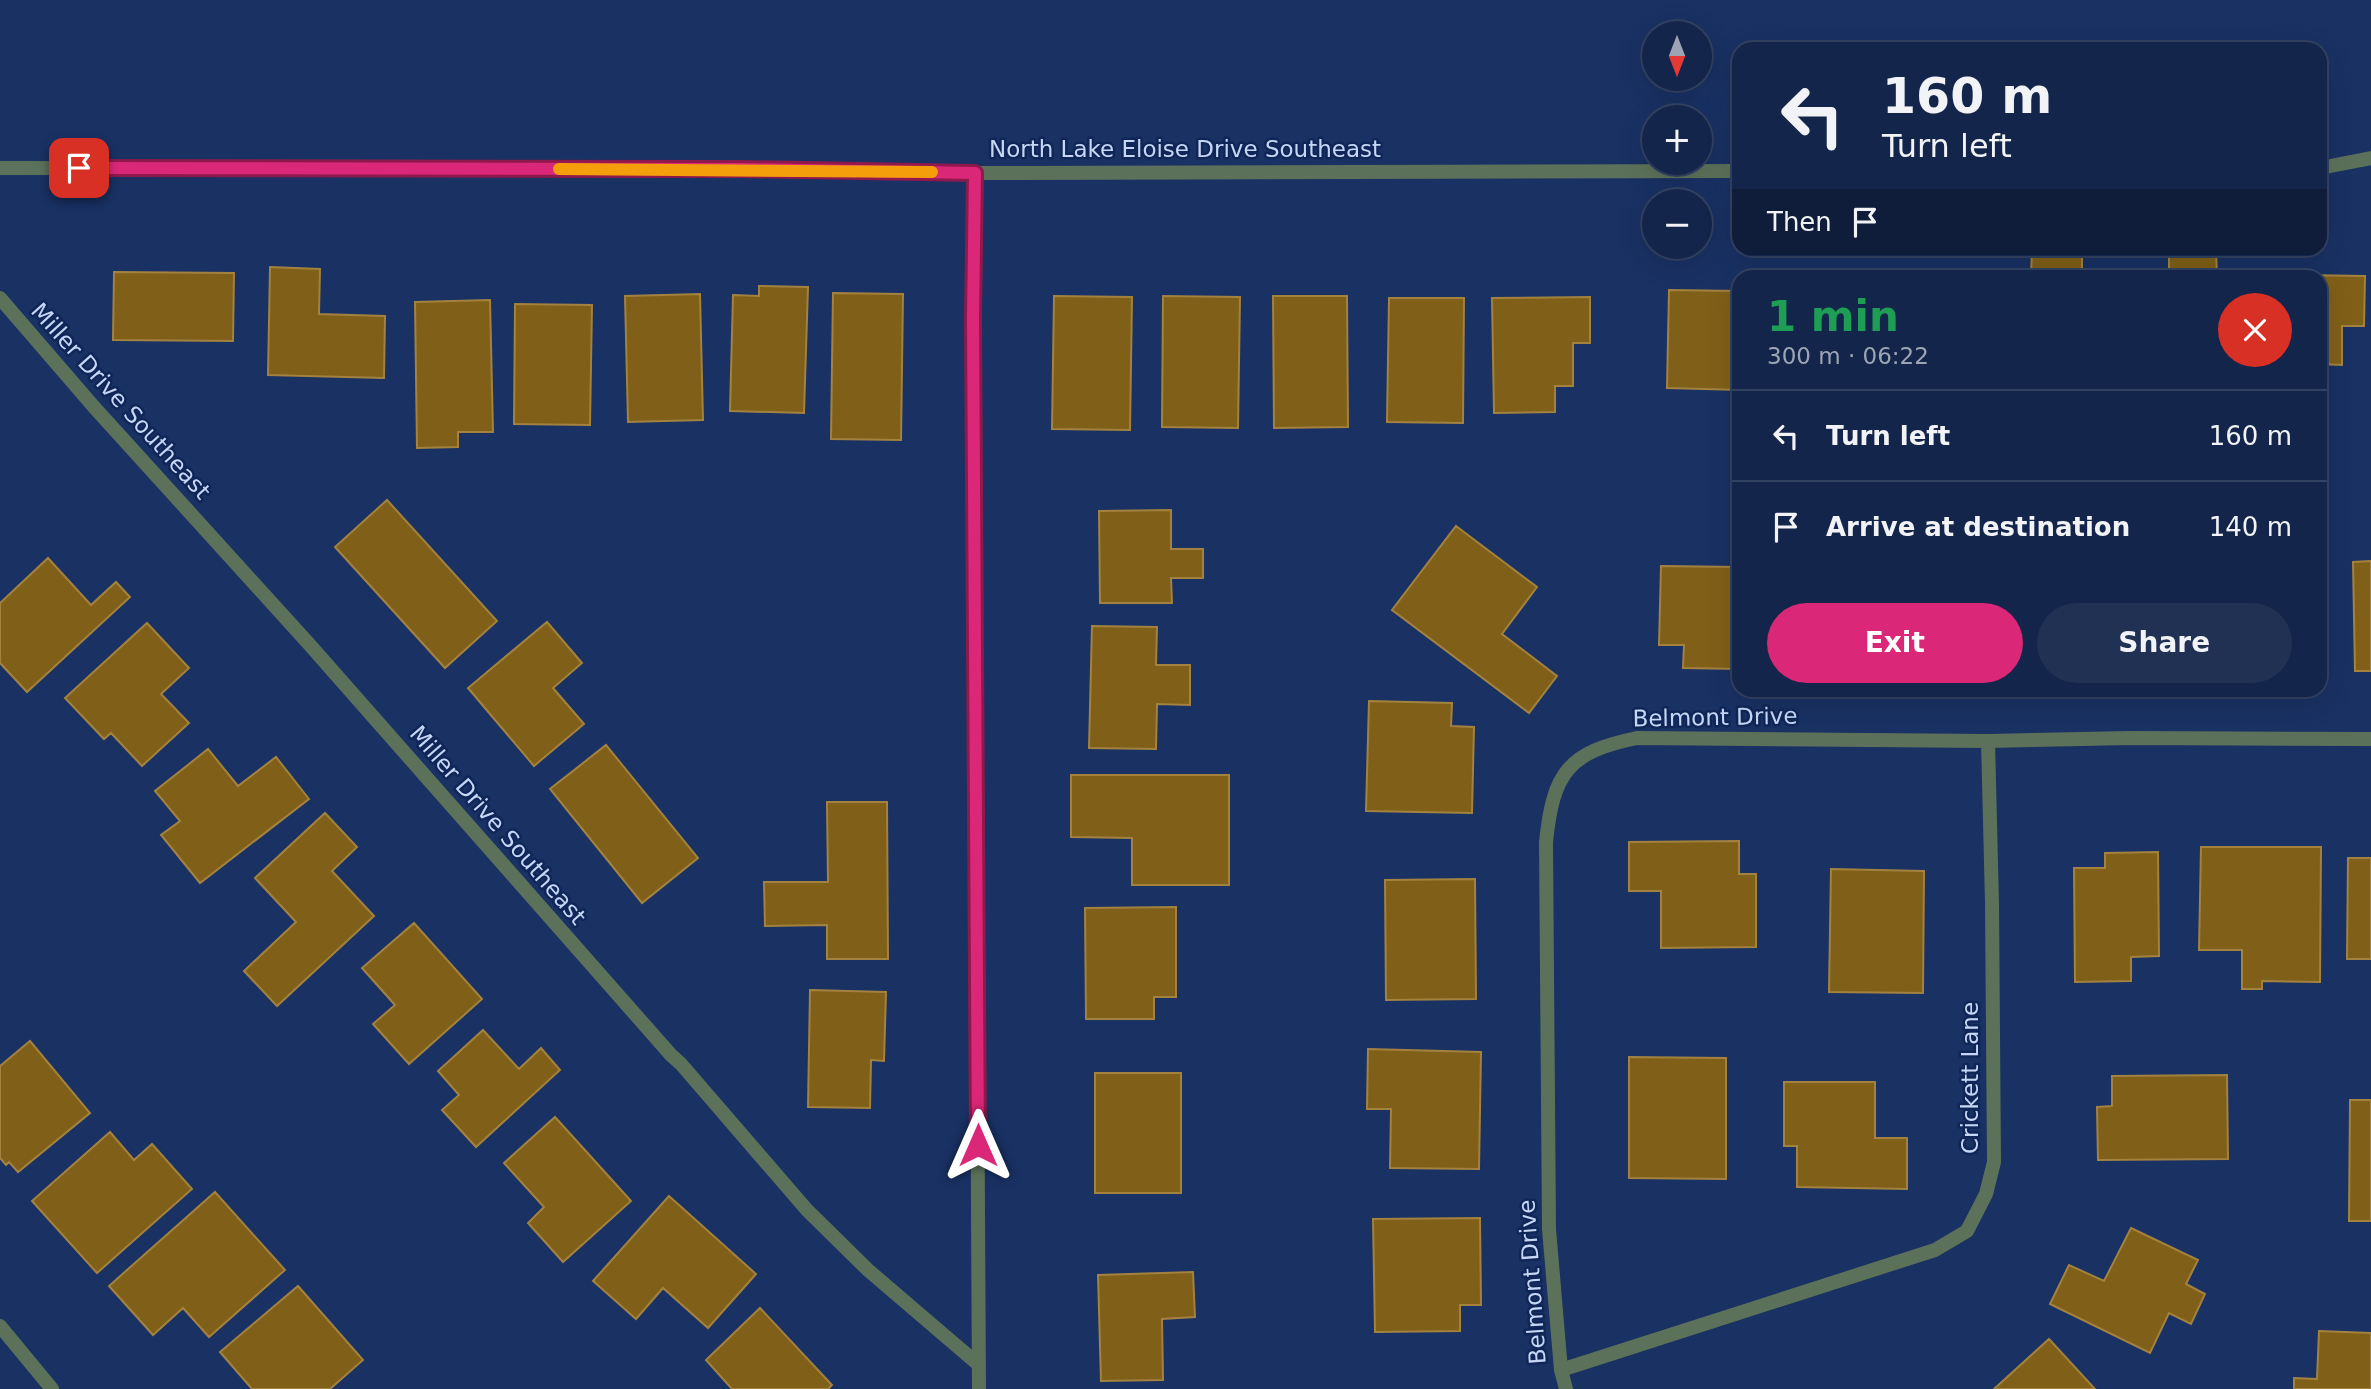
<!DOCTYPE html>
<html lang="en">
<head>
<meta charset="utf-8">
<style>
	body { margin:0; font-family:"DejaVu Sans",sans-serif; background:#203154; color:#f1f3f6; height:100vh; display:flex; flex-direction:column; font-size:26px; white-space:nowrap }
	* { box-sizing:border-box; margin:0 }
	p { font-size:23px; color:#9da5b5 }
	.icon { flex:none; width:38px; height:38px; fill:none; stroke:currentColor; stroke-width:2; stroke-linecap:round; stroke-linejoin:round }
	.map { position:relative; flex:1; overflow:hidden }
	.side { position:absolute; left:1732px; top:270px; width:595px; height:427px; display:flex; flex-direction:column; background:#13254a; border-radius:21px; box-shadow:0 7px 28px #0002,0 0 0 2px #324262 }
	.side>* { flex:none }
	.banner { position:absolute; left:1732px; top:42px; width:595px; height:214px; border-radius:21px; box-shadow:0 7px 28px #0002,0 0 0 2px #324262; background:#13254a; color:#f1f3f6; overflow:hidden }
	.needle { width:46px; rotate:180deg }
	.tools { position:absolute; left:1642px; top:21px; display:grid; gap:14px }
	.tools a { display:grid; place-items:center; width:70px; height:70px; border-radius:50%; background:#13254a; box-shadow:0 7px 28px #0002,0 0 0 2px #324262; font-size:35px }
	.pin { position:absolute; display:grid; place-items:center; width:60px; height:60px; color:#fff; margin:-30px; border-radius:14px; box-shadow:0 4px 10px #0006 }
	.me { position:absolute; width:77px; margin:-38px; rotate:0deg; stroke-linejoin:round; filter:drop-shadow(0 0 5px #0008) }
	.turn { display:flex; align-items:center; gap:24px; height:147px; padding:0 35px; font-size:32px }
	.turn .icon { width:91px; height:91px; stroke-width:2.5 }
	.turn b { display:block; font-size:49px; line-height:60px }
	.then { display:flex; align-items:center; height:66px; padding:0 35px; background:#0003; gap:14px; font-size:26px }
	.round { display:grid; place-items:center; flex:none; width:74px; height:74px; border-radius:37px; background:#203154 }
	.head { display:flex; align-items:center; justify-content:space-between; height:119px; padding:0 35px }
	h1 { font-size:42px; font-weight:700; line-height:52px; color:#1e9e55 }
	.action { display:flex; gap:14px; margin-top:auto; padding:14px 35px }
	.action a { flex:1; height:80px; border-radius:42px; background:#db2777; color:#fff; font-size:28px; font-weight:700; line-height:80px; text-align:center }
	.action a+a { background:#203154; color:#f1f3f6 }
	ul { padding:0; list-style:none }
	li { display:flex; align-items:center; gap:21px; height:91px; padding:0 35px; border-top:2px solid #324262 }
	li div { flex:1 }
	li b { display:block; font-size:26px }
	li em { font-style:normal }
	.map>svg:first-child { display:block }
</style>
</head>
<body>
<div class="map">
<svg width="2371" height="1389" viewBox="0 0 2371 1389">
	<rect width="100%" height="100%" fill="#193163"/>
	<path fill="#806018" stroke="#a38240" stroke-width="2" d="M2032,248L2082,249V276H2031Z
		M2216,249L2217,276H2169V250Z
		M270,267L320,269L319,314L385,316L384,378L268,375Z
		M114,272L234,273L233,341L113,340Z
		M2249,274L2365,276L2364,326H2342V365L2320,364V276H2249Z
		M759,286L808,287L804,413L730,411L733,295L759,296Z
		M1669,290L1740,291V390L1667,388Z
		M833,293L903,294L901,440L831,439Z
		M700,294L703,420L628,422L625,296Z
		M1054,296L1132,297L1130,430L1052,429Z
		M1163,296L1240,297L1238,428L1162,427Z
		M1273,296H1347L1348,427L1274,428Z
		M1590,297V343H1573V386H1555V412L1494,413L1492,298Z
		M1389,298H1464L1463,423L1387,422Z
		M490,300L493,432H458V447L417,448L415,302Z
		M515,304L592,305L590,425L514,424Z
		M387,500L497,621L445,668L335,547Z
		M1171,510V549H1203V578H1171L1172,603H1100L1099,511Z
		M1456,526L1537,587L1502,634L1557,676L1529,713L1392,610Z
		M48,558L91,605L116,582L130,597L27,692L0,663V603Z
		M2371,561V671H2355L2353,562Z
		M2320,562H2328V672H2320Z
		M1661,566L1740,567V669L1683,668L1684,645H1659Z
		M547,622L582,663L553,688L584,724L534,766L468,688Z
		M147,623L189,668L161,694L189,723L142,766L111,733L104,739L65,698Z
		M1092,626L1157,627L1156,665H1190V705L1157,704L1156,749L1089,748Z
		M1369,701L1452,703L1451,726L1474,727L1472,813L1366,811Z
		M606,745L698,858L642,903L550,789Z
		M208,749L238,786L276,757L309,799L200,883L161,835L180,821L155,791Z
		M1071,775H1229V885H1132V838L1071,837Z
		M827,802H887L888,959H827V925L765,926L764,882H828Z
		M325,813L357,847L332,871L374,916L277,1006L244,971L296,922L255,878Z
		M1739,841V874H1756V947L1661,948V891H1629V842Z
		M2201,847H2321L2320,982L2262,981V989H2242V950H2199Z
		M2158,852L2159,956L2131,957V981L2075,982L2074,868H2105V853Z
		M2348,858H2371V959H2347Z
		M1831,869L1924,871L1923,993L1829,992Z
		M1475,879L1476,999L1386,1000L1385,880Z
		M1176,907V997H1154V1019H1086L1085,908Z
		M414,923L482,999L409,1064L373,1024L395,1005L362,968Z
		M810,990L886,992L884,1061L871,1060L870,1108L808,1107Z
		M483,1030L519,1069L541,1048L560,1070L476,1147L442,1110L459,1095L438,1071Z
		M30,1041L90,1113L18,1172L9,1162L6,1165L0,1158V1066Z
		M1368,1049L1481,1052L1479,1169L1390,1168L1391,1109H1367Z
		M1629,1057L1726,1058V1179L1629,1178Z
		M1095,1073H1181V1193H1095Z
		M2227,1075L2228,1159L2098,1160L2097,1107L2112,1106V1076Z
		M1784,1082H1875V1138H1907V1189L1797,1187V1146H1784Z
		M2350,1100H2371V1221H2349Z
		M555,1117L631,1201L563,1262L528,1223L544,1207L504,1163Z
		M110,1132L134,1160L152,1144L192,1189L97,1273L32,1201Z
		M215,1192L285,1270L209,1337L183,1308L153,1335L109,1286Z
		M669,1196L756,1274L708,1328L663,1288L636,1319L593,1281Z
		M1480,1218L1481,1305H1460V1331L1375,1332L1373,1219Z
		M2131,1228L2198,1260L2186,1284L2205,1294L2191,1324L2169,1313L2150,1353L2050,1304L2069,1265L2104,1281Z
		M1193,1272L1195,1317L1162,1319L1163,1380L1101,1381L1098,1275Z
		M298,1286L363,1360L330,1389H252L220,1352Z
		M760,1308L832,1385L828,1389H732L706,1360Z
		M2319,1331L2371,1333V1389H2294V1378L2317,1379Z
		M2049,1339L2095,1389H1994Z"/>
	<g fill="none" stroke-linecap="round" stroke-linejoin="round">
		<path stroke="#5c715a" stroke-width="14" d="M975,173L973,319L979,1389
			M0,298L94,407L309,644L671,1055L681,1064L807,1210L868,1270L979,1365
			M0,1326L52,1389
			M1561,1370L1935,1250L1967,1231L1986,1194L1994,1162L1992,903L1988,741
			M1566,1389L1561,1370L1549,1229L1546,842C1553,773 1568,752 1637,738L1988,741L2130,738L2371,739"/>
		<path stroke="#5c715a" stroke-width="14" d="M0,168L741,169L975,173L1740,171
			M2320,168L2371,158"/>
	</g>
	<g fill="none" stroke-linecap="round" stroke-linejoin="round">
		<defs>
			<path id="route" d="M79,168L741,169L975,173L973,319L978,1145"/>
		</defs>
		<use href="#route" stroke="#8e194d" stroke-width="18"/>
		<use href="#route" stroke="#db2777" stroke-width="12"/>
		<path stroke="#f59e0b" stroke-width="12" d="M559,169L932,172"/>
	</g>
	<g text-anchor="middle" stroke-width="5" stroke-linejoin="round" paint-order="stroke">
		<g font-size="23" fill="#c6d7f6" stroke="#102658">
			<text x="1185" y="157">North Lake Eloise Drive Southeast</text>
			<text transform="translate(121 401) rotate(48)" y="8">Miller Drive Southeast</text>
			<text transform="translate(1715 717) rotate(-1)" y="8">Belmont Drive</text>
			<text transform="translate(498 825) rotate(49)" y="8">Miller Drive Southeast</text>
			<text transform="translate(1970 1078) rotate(-90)" y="8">Crickett Lane</text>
			<text transform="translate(1532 1282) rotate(-94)" y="8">Belmont Drive</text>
		</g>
	</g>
</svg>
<div class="tools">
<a><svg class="needle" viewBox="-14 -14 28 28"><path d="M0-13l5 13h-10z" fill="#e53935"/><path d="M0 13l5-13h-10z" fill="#9da5b5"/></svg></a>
<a>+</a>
<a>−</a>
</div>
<div class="pin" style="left:79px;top:168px;background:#d93025"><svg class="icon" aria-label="arrive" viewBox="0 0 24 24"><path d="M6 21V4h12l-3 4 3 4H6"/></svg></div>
<svg class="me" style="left:978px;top:1145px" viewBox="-20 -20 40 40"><path d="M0-17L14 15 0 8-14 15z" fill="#db2777" stroke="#fff" stroke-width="4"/></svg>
<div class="banner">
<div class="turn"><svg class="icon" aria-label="left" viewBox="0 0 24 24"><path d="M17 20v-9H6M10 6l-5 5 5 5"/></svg><div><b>160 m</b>Turn left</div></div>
<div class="then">Then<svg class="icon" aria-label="arrive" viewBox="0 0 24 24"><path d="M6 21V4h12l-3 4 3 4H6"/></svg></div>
</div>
<section class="side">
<div class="head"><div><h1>1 min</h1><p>300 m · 06:22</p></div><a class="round" style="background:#d93025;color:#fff"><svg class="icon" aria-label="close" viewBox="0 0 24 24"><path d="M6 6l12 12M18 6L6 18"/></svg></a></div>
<ul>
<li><svg class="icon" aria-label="left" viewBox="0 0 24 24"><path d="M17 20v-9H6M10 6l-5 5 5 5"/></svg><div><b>Turn left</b></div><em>160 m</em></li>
<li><svg class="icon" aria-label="arrive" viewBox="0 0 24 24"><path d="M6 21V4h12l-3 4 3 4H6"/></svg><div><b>Arrive at destination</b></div><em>140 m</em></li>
</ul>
<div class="action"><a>Exit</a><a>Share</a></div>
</section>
</div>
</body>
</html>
